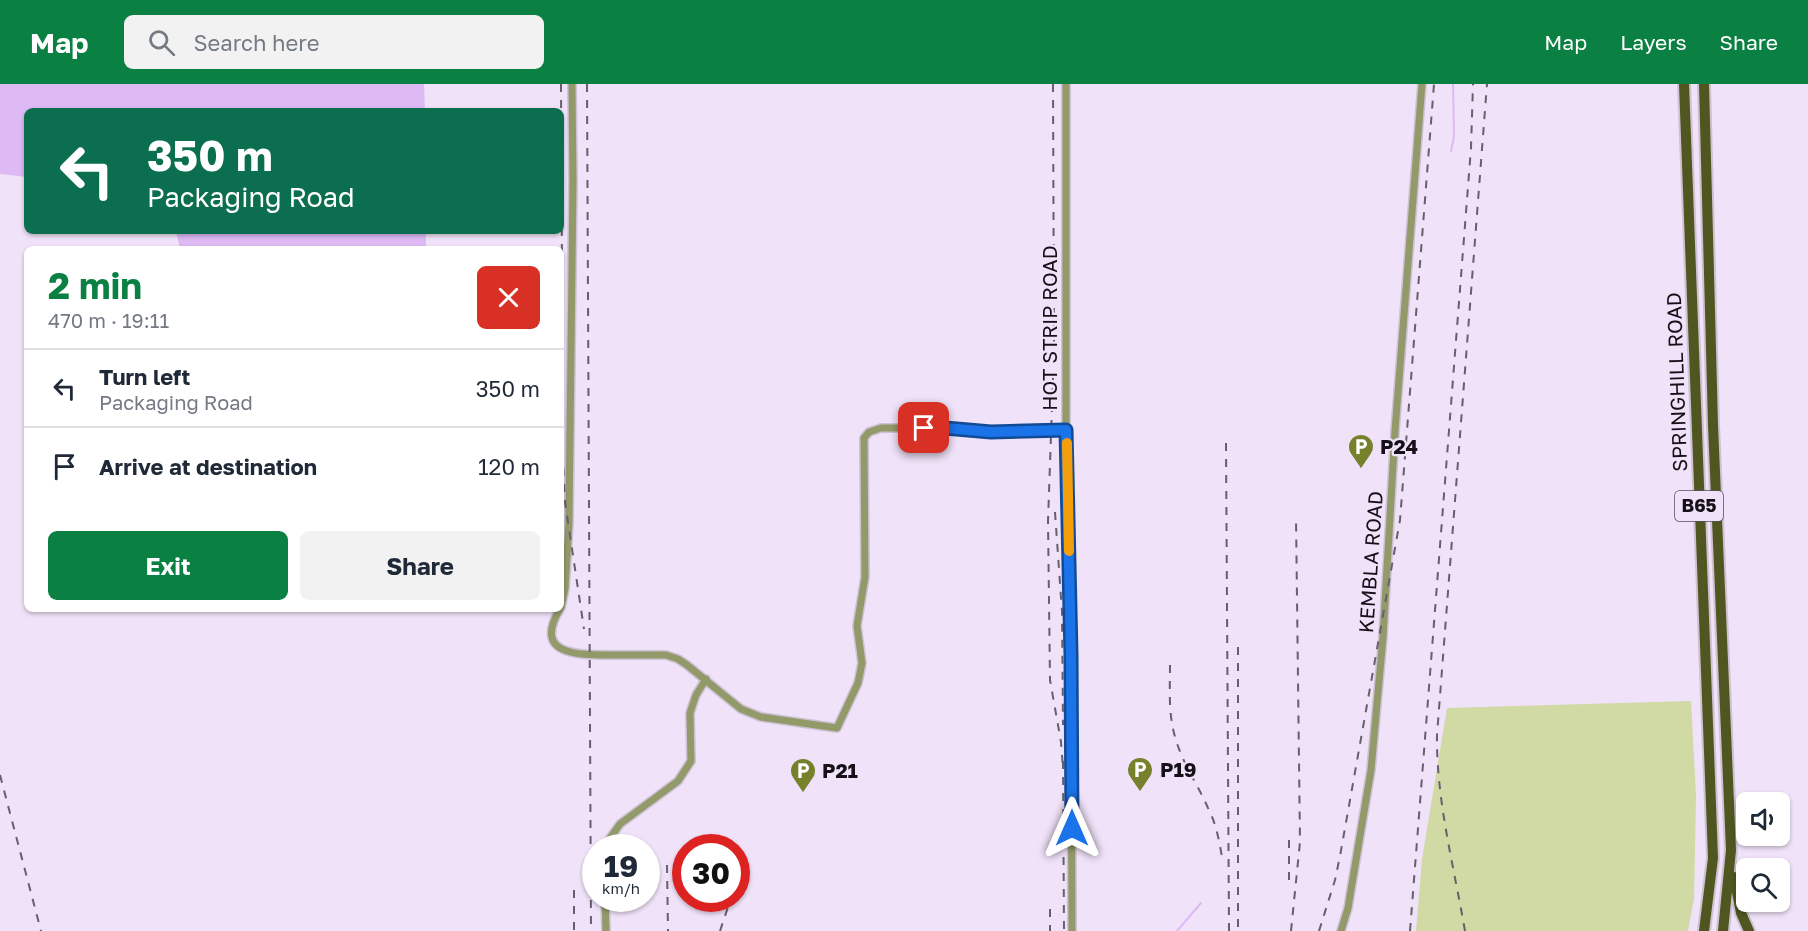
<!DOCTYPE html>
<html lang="en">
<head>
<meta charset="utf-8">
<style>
	body { margin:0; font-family:"Golos Text",sans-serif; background:#f2f2f3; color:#1f2937; height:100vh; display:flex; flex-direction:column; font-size:22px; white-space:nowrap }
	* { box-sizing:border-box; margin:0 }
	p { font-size:20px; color:#747a83 }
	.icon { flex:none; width:33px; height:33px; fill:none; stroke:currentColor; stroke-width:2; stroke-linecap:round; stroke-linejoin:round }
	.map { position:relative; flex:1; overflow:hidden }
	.panel { position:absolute; left:24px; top:162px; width:540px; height:366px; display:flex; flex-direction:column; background:#fff; border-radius:9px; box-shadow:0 2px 4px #0004 }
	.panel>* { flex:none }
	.top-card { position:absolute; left:24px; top:24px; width:540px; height:126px; border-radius:9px; box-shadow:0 2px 4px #0004; background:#0b6e4f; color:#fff; overflow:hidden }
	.tools { position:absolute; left:1736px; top:708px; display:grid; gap:12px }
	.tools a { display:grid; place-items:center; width:54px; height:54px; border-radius:9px; background:#fff; box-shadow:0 2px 4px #0004; font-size:30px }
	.speed { position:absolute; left:582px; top:750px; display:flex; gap:12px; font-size:30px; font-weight:700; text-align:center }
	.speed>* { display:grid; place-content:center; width:78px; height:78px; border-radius:50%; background:#fff; box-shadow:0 2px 4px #0004; line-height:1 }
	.speed small { font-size:15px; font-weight:400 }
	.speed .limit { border:9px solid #d22; background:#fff; color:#111 }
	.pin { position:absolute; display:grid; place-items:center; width:51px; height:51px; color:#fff; margin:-26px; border-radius:12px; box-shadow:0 3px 9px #0006 }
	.me { position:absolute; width:66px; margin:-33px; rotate:0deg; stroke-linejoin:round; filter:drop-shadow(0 0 4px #0008) }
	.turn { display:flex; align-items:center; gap:21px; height:126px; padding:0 24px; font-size:27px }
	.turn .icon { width:78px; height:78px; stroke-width:2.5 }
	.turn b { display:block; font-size:42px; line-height:51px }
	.round { display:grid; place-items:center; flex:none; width:63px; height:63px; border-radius:9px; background:#f2f2f3 }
	.headline { display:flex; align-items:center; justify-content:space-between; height:102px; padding:0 24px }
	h1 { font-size:36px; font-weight:700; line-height:45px; color:#0b8043 }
	.cta { display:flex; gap:12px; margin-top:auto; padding:12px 24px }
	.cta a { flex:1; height:69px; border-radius:9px; background:#0b8043; color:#fff; font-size:24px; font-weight:700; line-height:69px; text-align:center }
	.cta a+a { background:#f2f2f3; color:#1f2937 }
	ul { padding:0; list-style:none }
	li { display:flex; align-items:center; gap:18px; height:78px; padding:0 24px; border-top:2px solid #e0e1e3 }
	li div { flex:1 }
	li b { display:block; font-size:22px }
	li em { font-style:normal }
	header { display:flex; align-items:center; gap:36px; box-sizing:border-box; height:84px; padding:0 30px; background:#0b8043; color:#fff }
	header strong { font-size:28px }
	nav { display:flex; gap:33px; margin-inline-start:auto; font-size:21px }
	.search { width:420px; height:54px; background:#f2f2f3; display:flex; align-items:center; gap:15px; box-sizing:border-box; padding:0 21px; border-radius:9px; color:#747a83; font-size:22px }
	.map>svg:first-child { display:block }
</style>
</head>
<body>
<header>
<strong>Map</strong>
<div class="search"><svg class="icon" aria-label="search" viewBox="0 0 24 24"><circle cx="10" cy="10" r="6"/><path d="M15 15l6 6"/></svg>Search here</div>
<nav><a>Map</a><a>Layers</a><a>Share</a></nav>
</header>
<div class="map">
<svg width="1808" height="847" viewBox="0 0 1808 847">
	<rect width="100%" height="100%" fill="#f0e2f8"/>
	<path fill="#d1d9a5" d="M1691,617L1696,712L1694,815L1688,847H1416L1422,775L1447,624Z"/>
	<path fill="#debaf4" d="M0,0H424L425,27H27V93L0,90Z
		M176,147H426V165H180Z"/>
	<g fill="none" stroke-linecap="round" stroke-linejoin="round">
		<path stroke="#debaf4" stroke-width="2" d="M1451,67L1454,52L1453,0
			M1177,847L1201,819"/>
		<defs>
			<path id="minor" d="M1066,0V346L1071,571L1072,847
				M561,523L565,505L569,439L573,98L572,0
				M560,525C531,573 582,571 614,571C632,571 649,571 666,571L678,575L687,581L741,625L761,633L837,644L858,599L862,579L857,542L865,493L864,354L869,348L881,344H945L991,348L1066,346
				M607,764L608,757L620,740L678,697L691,677L690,629L696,611L706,595
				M605,814L606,847
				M1341,847L1348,824L1371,686L1383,553L1395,347L1422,0"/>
			<path id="primary" d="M1684,0L1713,774L1704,847
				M1704,0L1713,341L1731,766L1723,847
				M1734,793L1741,829L1749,847"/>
		</defs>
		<use href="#minor" stroke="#cdc1d4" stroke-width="10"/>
		<use href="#primary" stroke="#cdc1d4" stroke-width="14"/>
		<use href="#minor" stroke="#939a6a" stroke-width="7"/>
		<use href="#primary" stroke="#505620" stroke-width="10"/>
		<path stroke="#675f6c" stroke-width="2" stroke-dasharray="8 8" stroke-linecap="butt" d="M561,0L563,379L565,418L584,545
			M587,0L591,847
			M1053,0L1054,265L1048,437L1050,596L1061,658L1063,684
			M1226,359L1229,847
			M1055,428L1062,528L1063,641
			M1238,563V847
			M1170,581C1170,606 1168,632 1176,656C1183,680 1198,701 1208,724C1216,739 1219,756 1222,773
			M1063,677L1064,847
			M0,691L41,847
			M1289,756V802
			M667,781L668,847
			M574,806V847
			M1050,825V847
			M720,847L731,814
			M1291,847L1300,758L1296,433
			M1319,847L1335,796L1340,772L1400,436L1434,0
			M1410,847L1471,64L1473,0
			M1465,847C1454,783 1436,715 1437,651L1487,0"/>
	</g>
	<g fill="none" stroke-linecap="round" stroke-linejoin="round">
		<defs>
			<path id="route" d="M924,344H945L991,348L1066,346L1071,571L1072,744"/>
		</defs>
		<use href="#route" stroke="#114b97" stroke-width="15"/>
		<use href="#route" stroke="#1a73e8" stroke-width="10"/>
		<path stroke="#f59e0b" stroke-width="10" d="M1067,359L1069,467"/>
	</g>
	<defs>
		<symbol id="parking-pin" viewBox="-11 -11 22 30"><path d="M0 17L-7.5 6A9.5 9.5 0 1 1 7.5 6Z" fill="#77812c" stroke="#f0e2f8"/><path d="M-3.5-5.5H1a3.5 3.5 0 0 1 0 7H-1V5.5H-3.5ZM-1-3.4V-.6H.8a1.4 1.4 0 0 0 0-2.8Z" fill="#fff"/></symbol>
	</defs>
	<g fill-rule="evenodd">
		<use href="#parking-pin" x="1346" y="348" width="30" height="40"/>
		<use href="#parking-pin" x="1125" y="671" width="30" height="40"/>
		<use href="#parking-pin" x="788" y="672" width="30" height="40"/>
	</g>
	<g text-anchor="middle" stroke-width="4.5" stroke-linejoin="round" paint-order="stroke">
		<rect fill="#f0e2f8" stroke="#57505b" stroke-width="1.5" x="1675" y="407" width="48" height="30" rx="4.5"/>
		<g font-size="18" font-weight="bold" fill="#161118">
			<text x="1699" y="428">B65</text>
		</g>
		<g font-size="20" fill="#161118" stroke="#f0e2f8">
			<text transform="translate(1050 244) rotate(-90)" y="7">HOT STRIP ROAD</text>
			<text transform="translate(1677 298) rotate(-92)" y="7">SPRINGHILL ROAD</text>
			<text transform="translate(1371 478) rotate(-86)" y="7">KEMBLA ROAD</text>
		</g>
		<g font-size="20" font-weight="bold" fill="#161118" stroke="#f0e2f8" text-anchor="start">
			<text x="1380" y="370">P24</text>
			<text x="1160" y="693">P19</text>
			<text x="822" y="694">P21</text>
		</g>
	</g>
</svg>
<div class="tools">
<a><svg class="icon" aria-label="sound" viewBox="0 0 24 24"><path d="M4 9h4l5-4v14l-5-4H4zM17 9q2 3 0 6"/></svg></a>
<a><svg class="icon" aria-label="search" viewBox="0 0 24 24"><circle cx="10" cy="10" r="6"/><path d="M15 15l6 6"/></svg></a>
</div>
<div class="speed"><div>19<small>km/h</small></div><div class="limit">30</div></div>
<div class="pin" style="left:924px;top:344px;background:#d93025"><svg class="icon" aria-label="arrive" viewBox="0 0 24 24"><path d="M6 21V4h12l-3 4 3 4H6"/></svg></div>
<svg class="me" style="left:1072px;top:744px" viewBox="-20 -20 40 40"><path d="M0-17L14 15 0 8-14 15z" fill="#1a73e8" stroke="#fff" stroke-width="4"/></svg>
<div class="top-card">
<div class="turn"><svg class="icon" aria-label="left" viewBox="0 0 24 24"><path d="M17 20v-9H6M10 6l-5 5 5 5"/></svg><div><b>350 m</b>Packaging Road</div></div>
</div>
<section class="panel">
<div class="headline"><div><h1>2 min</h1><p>470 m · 19:11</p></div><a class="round" style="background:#d93025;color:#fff"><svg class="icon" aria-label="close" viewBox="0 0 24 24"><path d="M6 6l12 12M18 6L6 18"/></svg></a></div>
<ul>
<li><svg class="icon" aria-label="left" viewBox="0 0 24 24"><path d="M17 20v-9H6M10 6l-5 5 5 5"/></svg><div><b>Turn left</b><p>Packaging Road</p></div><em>350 m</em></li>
<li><svg class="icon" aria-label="arrive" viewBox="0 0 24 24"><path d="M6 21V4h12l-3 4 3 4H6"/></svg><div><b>Arrive at destination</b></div><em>120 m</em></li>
</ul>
<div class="cta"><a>Exit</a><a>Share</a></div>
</section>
</div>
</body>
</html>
